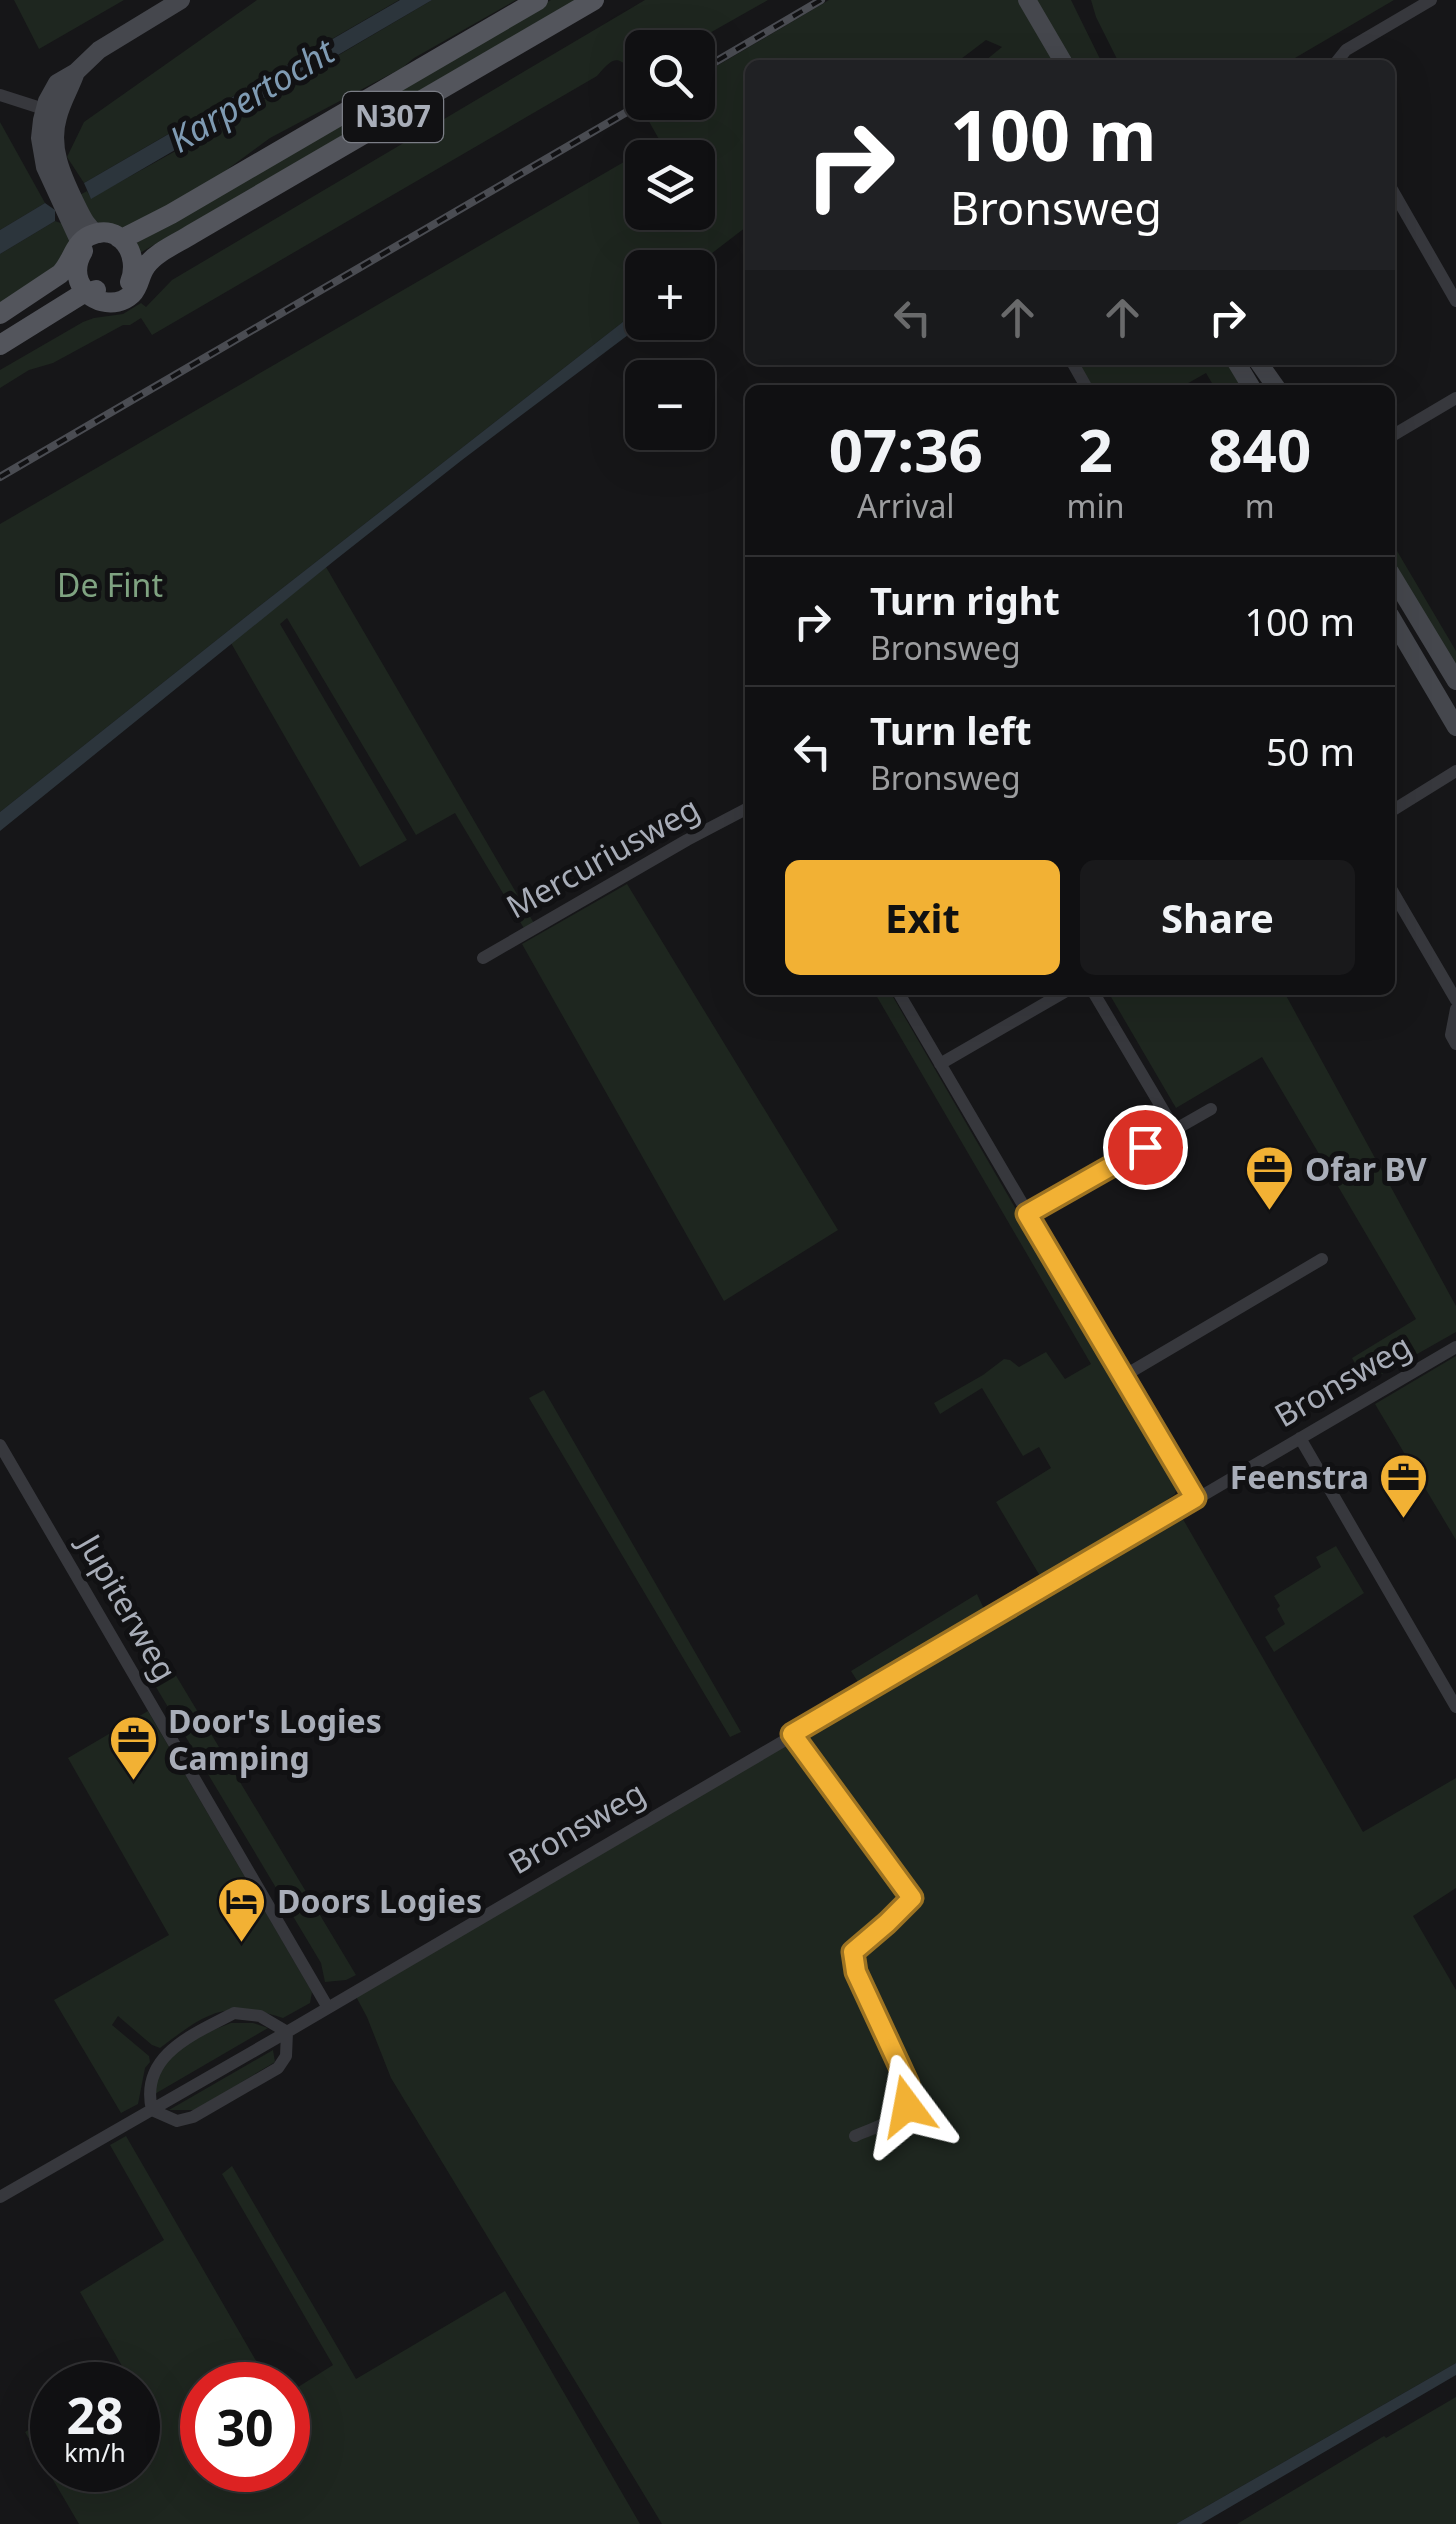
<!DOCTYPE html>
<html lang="en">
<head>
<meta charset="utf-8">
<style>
	body { margin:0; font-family:"Noto Sans",sans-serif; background:#19191b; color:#f1f3f6; height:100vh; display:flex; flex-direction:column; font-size:38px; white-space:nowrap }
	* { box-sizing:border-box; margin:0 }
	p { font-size:32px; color:#9c9d9f }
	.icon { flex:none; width:55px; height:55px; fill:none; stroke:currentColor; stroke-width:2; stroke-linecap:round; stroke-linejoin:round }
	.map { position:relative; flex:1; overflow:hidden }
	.side { position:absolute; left:745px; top:385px; width:650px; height:610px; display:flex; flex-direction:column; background:#101012; border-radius:15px; box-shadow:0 10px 40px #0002,0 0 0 2px #303032 }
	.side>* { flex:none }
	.guide { position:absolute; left:745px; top:60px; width:650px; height:305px; border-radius:15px; box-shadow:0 10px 40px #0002,0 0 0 2px #303032; background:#202124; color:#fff; overflow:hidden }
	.tools { position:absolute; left:625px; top:30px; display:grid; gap:20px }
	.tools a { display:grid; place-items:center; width:90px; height:90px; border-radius:15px; background:#101012; box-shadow:0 10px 40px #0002,0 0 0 2px #303032; font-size:50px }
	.speed { position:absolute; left:30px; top:2362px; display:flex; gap:20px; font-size:50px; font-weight:700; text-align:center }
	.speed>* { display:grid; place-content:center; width:130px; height:130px; border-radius:50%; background:#101012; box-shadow:0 10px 40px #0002,0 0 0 2px #303032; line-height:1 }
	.speed small { font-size:25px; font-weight:400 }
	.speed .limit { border:15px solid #d22; background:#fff; color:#111 }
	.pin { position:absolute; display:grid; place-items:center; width:85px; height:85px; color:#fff; margin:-42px; border:5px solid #fff; border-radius:50%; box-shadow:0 2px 10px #0007 }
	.me { position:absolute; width:110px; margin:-55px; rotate:347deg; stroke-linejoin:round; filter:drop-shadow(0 0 8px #0008) }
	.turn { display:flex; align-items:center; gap:35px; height:210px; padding:0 40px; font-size:45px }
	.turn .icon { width:130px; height:130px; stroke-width:2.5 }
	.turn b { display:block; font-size:70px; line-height:85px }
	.lanes { display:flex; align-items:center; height:95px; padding:0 40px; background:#0003; justify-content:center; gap:50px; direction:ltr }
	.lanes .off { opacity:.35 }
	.eta { display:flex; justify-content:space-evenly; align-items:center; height:170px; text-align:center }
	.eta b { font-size:60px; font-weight:700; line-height:70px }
	.button { display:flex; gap:20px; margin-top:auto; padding:20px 40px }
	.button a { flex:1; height:115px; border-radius:15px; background:#f2b134; color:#111; font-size:40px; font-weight:700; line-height:115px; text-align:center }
	.button a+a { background:#19191b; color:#f1f3f6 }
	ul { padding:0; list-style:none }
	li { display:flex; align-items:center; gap:30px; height:130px; padding:0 40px; border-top:2px solid #303032 }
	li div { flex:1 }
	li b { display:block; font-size:38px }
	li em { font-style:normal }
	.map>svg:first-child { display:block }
</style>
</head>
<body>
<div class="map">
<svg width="1456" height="2524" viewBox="0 0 1456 2524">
	<rect width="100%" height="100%" fill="#161618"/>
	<path fill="#1e261f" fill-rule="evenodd" d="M14,0H124L39,49Z
		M257,0H399L84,183L67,157L84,122Z
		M432,0H516L414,58L402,68L270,138L209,183L130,230L102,227L74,198L87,191L91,198L181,148Z
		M551,0H575L140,253L135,244Z
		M645,0H768L685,47L642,48V71C617,66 621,47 597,76L152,335L141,318L130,325H123L53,363L29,370L0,388V370L83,322L94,318L123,314L141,303L146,307L172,280Z
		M829,0H1019L1057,65H980L1002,47L986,40L953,65H750V224L694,267L642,268V307L257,608L0,812V524L660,141L642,109L654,103L698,102V77ZM642,158H698V212H642Z
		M1034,0H1071L1103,65H1073Z
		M1091,0H1394L1283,65H1120L1096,17Z
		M0,122L45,203L0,230Z
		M55,221L69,226L71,238L53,275L0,303V254Z
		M1076,360H1230L1249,390H1216L1206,373L1176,390H1094Z
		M1390,539L1456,651V674L1390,564Z
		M326,567L535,925L525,930L455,813L416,835L287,618L280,624L407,840L360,867L231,643Z
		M627,884L838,1230L724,1301L522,944Z
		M873,990H889L1024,1223L1179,1481L1175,1494L1153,1510L1040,1576L996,1502L1051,1468L1039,1447L1023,1456L982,1388L940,1414L934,1403L983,1375L1004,1359L1010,1360L1019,1367L1046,1352L1065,1379L1091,1364Z
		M1107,990H1283L1456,1306V1332L1366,1383L1352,1358L1416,1319L1262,1057L1176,1108Z
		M1456,1356V1540L1375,1404Z
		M544,1390L741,1732L730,1737L529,1398Z
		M1180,1514L1363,1832L1456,1778V1888L1413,1916L1456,1990V2363L1176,2524H662L391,2078L367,2017L353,1991Z
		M1336,1546L1364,1593L1274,1652L1265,1637L1285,1624L1277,1609L1280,1606L1274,1596L1321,1567L1316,1557Z
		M977,1594L984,1609L858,1682L851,1671Z
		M157,1644L356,1975L346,1980L325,1982L321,1963L138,1657Z
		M148,1711L312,1992L310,2003L283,2018C225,1999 206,2013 160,2048L152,2045L118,2016L112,2025L149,2056L150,2062L145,2068L138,2104L121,2113L54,2000L169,1935L68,1758Z
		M231,2023H253L268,2028L153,2095C154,2088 156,2079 159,2072C173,2047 205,2033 231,2023Z
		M273,2050L275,2062L195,2110H169Z
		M126,2136L270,2385H202V2470H288V2391L295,2389L333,2365L222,2174L232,2166L356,2379L505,2291L640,2524H79L25,2432L52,2416V2470H138V2385H106L126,2373L80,2292L164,2240L110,2145Z
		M1456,2397V2524H1237L1384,2436L1386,2438Z"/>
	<path fill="#2c353c" d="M400,0H432L91,199L84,183Z
		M45,203L55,210V221L0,254V230Z
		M642,307L644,323L462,460L334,561L0,831V812L257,608Z
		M1456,2363V2375L1201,2524H1176Z"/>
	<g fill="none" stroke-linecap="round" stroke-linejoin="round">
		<path stroke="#37383d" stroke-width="12" d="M1334,65L1346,50L1431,0
			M0,95L50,111
			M1390,186L1456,301
			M1071,360L1088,390
			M1390,437L1456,398
			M1390,812L1456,771
			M1390,887L1456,1000
			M483,958L687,840L750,807
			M897,990L1195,1498
			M1092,990L1175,1130
			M1456,1009L1451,1035L1456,1044
			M940,1064L1068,990
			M1027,1214L1211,1109
			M1122,1377L1322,1259
			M1300,1438L1456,1707
			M0,1445L327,2006
			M792,1734L911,1898L887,1923L853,1952L856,1972L908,2083C912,2121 883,2123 855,2136
			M234,2013L260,2016L287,2032L286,2056L278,2068L193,2117L177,2121L152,2110C139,2055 194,2034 234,2013Z
			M0,2197L287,2032L1456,1347"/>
		<path stroke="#45474d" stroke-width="18" d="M1027,0L1065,65
			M76,72C71,87 62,101 58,117C49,147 62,175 75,202C81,214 86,227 98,234
			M80,243L45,167L40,138L42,120L47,101L57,83L76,72L99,50L181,0
			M1235,360L1253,390
			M1257,360L1278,390
			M1390,572L1456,681
			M1390,615L1456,727"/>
		<path stroke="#53555c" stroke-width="20" d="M119,238H124L171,214L538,0
			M80,243L83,251C77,261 75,270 79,281C87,302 115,310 132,294C140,286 139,275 146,266C156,252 178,243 192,234L594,0
			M0,314L60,274C72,263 73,244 89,236C120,221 141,255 130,282
			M0,345L82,294L96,290"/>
		<defs>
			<path id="rail" d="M698,72L821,0
				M0,477L644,102"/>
		</defs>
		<use href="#rail" stroke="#4a4c52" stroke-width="8"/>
		<use href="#rail" stroke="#111113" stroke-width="4" stroke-dasharray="11" stroke-linecap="butt"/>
	</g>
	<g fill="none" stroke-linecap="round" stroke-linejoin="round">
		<defs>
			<path id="route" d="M907,2106L910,2098L908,2084L856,1972L853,1952L887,1923L912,1898L792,1734L1195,1498L1027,1214L1145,1147"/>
		</defs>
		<use href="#route" stroke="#9d7322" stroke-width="25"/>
		<use href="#route" stroke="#f2b134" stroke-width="18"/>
	</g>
	<defs>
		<symbol id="office-pin" viewBox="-11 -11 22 30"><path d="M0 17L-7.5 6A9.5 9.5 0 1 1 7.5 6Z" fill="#f2b134" stroke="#111113"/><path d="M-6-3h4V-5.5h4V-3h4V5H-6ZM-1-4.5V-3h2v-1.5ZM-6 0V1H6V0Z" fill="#111"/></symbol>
		<symbol id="hotel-pin" viewBox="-11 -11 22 30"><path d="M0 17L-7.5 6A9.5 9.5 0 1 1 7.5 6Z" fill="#f2b134" stroke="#111113"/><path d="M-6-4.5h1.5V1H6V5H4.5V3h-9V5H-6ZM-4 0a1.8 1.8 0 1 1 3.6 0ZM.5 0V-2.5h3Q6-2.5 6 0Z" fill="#111"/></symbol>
	</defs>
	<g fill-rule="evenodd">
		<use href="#office-pin" x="1242" y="1142" width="55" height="75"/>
		<use href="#office-pin" x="1376" y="1450" width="55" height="75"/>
		<use href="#office-pin" x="106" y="1712" width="55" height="75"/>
		<use href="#hotel-pin" x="214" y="1874" width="55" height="75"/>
	</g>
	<g text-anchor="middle" stroke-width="10" stroke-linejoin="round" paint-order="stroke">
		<rect fill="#111113" stroke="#7b7e86" stroke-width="2.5" x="343" y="92" width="100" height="50" rx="8"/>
		<g font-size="30" font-weight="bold" fill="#a8adb8">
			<text x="393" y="127">N307</text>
		</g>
		<g font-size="32" fill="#7fa381" stroke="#111113">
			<text x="110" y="597">De Fint</text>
		</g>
		<g font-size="32" fill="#a8adb8" stroke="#111113">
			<text transform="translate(603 858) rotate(-29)" y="11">Mercuriusweg</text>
			<text transform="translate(1343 1381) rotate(-30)" y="11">Bronsweg</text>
			<text transform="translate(127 1608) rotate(60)" y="11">Jupiterweg</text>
			<text transform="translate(577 1828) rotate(-30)" y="11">Bronsweg</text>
		</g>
		<g font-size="32" font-weight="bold" fill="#a8adb8" stroke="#111113" text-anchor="start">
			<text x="1305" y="1181">Ofar BV</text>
			<text x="1369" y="1489" text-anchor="end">Feenstra</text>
			<text x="168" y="1733">Door's Logies<tspan x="168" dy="37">Camping</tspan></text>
			<text x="277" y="1913">Doors Logies</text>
		</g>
		<g font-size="35" font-style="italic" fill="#7f9bb3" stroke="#111113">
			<text transform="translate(252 96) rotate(-31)" y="12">Karpertocht</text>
		</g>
	</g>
</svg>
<div class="tools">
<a><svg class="icon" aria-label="search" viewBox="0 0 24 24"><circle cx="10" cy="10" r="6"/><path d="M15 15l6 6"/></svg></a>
<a><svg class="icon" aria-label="layers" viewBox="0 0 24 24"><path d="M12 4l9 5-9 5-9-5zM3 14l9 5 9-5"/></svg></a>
<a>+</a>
<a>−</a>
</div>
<div class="speed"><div>28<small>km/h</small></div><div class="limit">30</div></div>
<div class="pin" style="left:1145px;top:1147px;background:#d93025"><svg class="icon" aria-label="arrive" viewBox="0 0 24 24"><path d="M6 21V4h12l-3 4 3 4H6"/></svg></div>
<svg class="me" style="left:907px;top:2106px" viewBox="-20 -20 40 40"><path d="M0-17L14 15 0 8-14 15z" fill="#f2b134" stroke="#fff" stroke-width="4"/></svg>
<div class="guide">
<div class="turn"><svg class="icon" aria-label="right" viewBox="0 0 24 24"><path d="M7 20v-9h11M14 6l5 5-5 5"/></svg><div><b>100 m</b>Bronsweg</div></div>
<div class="lanes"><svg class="icon off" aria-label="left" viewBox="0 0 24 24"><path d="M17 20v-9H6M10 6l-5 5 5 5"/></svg><svg class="icon off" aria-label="ahead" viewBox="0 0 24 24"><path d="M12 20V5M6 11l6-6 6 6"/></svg><svg class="icon off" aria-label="ahead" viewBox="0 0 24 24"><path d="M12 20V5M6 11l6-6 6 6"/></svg><svg class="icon" aria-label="right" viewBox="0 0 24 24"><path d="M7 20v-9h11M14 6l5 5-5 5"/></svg></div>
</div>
<section class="side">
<div class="eta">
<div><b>07:36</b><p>Arrival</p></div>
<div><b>2</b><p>min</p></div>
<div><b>840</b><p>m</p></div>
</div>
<ul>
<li><svg class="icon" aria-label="right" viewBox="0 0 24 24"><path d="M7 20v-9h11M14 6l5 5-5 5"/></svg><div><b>Turn right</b><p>Bronsweg</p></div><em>100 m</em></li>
<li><svg class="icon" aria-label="left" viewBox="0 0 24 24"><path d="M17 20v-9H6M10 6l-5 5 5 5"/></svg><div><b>Turn left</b><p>Bronsweg</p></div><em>50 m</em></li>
</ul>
<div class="button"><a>Exit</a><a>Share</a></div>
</section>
</div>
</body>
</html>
